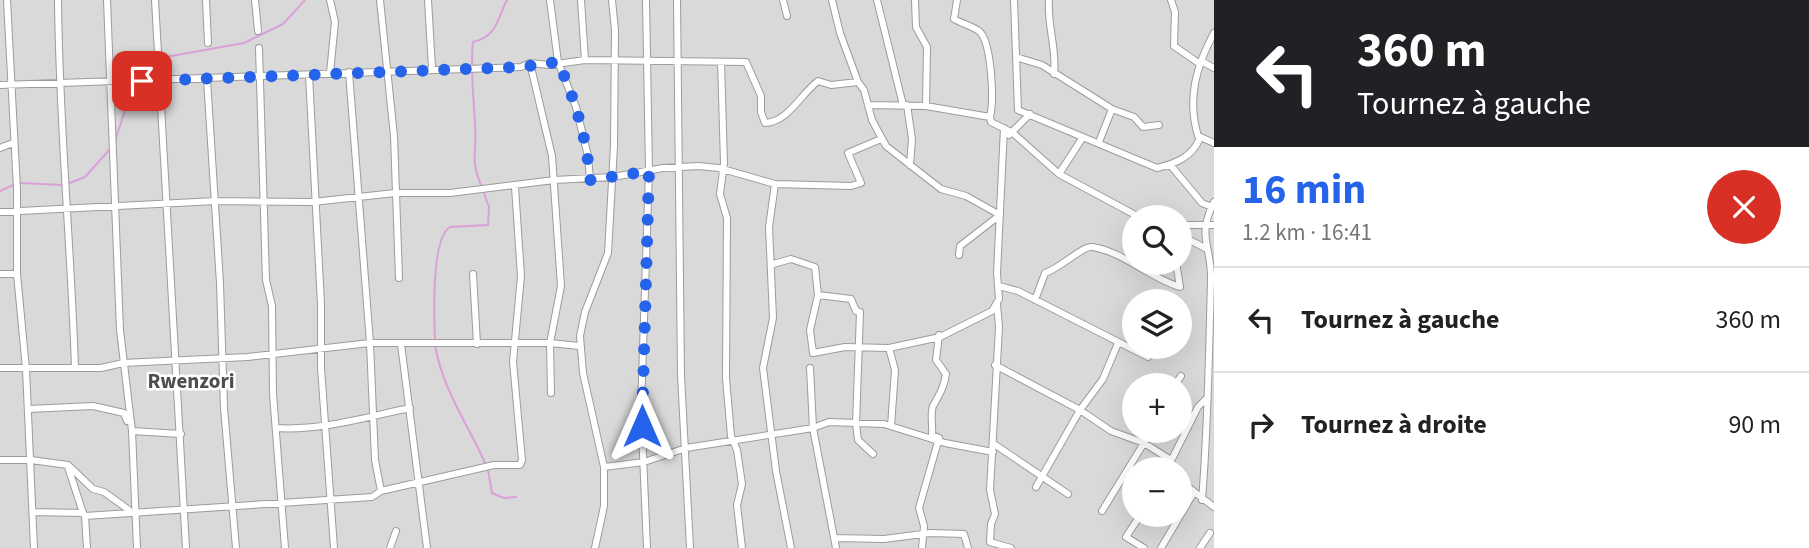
<!DOCTYPE html>
<html lang="fr">
<head>
<meta charset="utf-8">
<style>
	body { margin:0; font-family:"Source Sans 3",sans-serif; background:#f6f6f6; color:#222; height:100vh; display:flex; flex-direction:column; font-size:26px; white-space:nowrap }
	* { box-sizing:border-box; margin:0 }
	p { font-size:23px; color:#767676 }
	.icon { flex:none; width:38px; height:38px; fill:none; stroke:currentColor; stroke-width:2; stroke-linecap:round; stroke-linejoin:round }
	.map { position:relative; flex:1; overflow:hidden }
	.panel { display:flex; flex-direction:column; background:#fff; width:595px }
	.panel>* { flex:none }
	.banner { background:#202124; color:#fff; overflow:hidden }
	.fabs { position:absolute; left:1122px; top:205px; display:grid; gap:14px }
	.fabs a { display:grid; place-items:center; width:70px; height:70px; border-radius:50%; background:#fff; box-shadow:0 7px 28px #0002; font-size:35px }
	.pin { position:absolute; display:grid; place-items:center; width:60px; height:60px; color:#fff; margin:-30px; border-radius:14px; box-shadow:0 4px 10px #0006 }
	.me { position:absolute; width:77px; margin:-38px; rotate:0deg; stroke-linejoin:round; filter:drop-shadow(0 0 5px #0008) }
	.turn { display:flex; align-items:center; gap:24px; height:147px; padding:0 28px; font-size:32px }
	.turn .icon { width:91px; height:91px; stroke-width:2.5 }
	.turn b { display:block; font-size:49px; line-height:60px }
	.round { display:grid; place-items:center; flex:none; width:74px; height:74px; border-radius:37px; background:#f6f6f6 }
	.head { display:flex; align-items:center; justify-content:space-between; height:119px; padding:0 28px }
	h1 { font-size:42px; font-weight:700; line-height:52px; color:#2563eb }
	ul { padding:0; list-style:none }
	li { display:flex; align-items:center; gap:21px; height:105px; padding:0 28px; border-top:2px solid #e0e0e0 }
	li div { flex:1 }
	li b { display:block; font-size:26px }
	li em { font-style:normal }
	main { display:flex; flex:1; min-height:0 }
	.map>svg:first-child { display:block }
</style>
</head>
<body>
<main>
<div class="map">
<svg width="1214" height="548" viewBox="0 0 1214 548">
	<rect width="100%" height="100%" fill="#e0ede6"/>
	<path fill="#d8d9d8" fill-rule="evenodd" d="M0,0H1214V208L1208,223L1214,224V548H0ZM1134,217H1180V262H1134ZM1134,301H1180V346H1134ZM1134,385H1180V430H1134ZM1134,469H1180V514H1134Z"/>
	<g fill="none" stroke-linecap="round" stroke-linejoin="round">
		<path stroke="#dba0d9" stroke-width="2" d="M160,58L244,43L283,24L305,0
			M136,78L148,59L155,58
			M115,141L134,83
			M21,183L62,185
			M67,184L85,177L110,149
			M481,185C470,159 477,151 475,125C474,97 470,71 473,42C498,36 497,18 507,0
			M0,191L13,185
			M435,340C434,316 431,239 450,227L488,225L489,207L483,190
			M435,345C443,391 468,424 486,465
			M488,470L492,493L504,498L516,497"/>
		<defs>
			<path id="minor" d="M7,0L17,189V274L26,369L34,548
				M58,0C59,123 71,245 75,368
				M107,0L120,330L132,431L137,548
				M155,0L186,548
				M206,0L208,43
				M255,0L258,31
				M380,0L394,136L399,278
				M428,0L432,68
				M550,0L558,62L576,107L588,156L590,180
				M581,0L585,60
				M646,0L649,171L641,408L647,548
				M677,0L681,375L690,548
				M783,0L787,16
				M832,0L840,33L858,82L864,90L872,120L886,146L941,189L966,196L1000,215
				M877,0L903,105
				M915,0L916,27L927,47L926,106
				M957,0L954,19C961,23 972,26 979,31C992,42 994,101 990,117
				M1014,0L1018,110L1157,168C1177,163 1192,157 1200,138
				M1049,0C1047,26 1057,48 1054,74
				M1171,0L1175,12L1174,46L1200,64
				M1214,33C1196,66 1187,99 1198,136L1214,143
				M259,48L266,280L272,306L273,394L285,548
				M1016,57L1042,65L1112,109L1099,142
				M1201,61L1214,68
				M721,62L724,163L720,194L727,218L726,378L731,436L737,450L742,484L737,505L742,548
				M530,63L552,156L561,286L550,343L551,393
				M349,72L370,343L375,460L381,491
				M330,73L335,22L330,0
				M309,75L321,304V368L334,548
				M207,79L220,283L224,408L236,548
				M0,85L521,67L530,63L549,65L585,60L746,62L761,96V112L765,123C788,122 800,95 818,81L831,85L858,82
				M868,105L926,106L990,117L991,122L1013,133L1059,174L1139,217
				M907,105L912,139L910,165
				M1112,109L1134,117L1143,127L1159,125
				M1009,135L1030,114
				M0,148L13,143
				M1167,165L1172,167L1202,203L1212,207
				M1059,174L1083,137
				M775,184L769,227L773,318L763,368L776,471L791,548
				M0,212L216,201L313,202L395,193H450L554,180L613,177L663,168L698,166L719,168L775,184L851,186L861,183L848,153L881,139
				M1180,225H1214
				M1180,235L1205,248
				M959,255L960,246L1000,215
				M773,264L791,259L815,267L818,295L851,299L856,311L860,312L856,424L858,440L873,454
				M0,274H17
				M473,274L477,344
				M999,286L1018,291L1148,357
				M818,295L810,330L813,353L845,347L889,348L940,337L992,311L999,299L997,273L1004,128
				M1035,300L1045,273C1059,269 1084,245 1092,247C1122,251 1150,278 1180,287L1176,262
				M997,304L999,327L990,490L995,514L991,524L990,542L1011,548
				M401,344L427,548
				M889,348L895,370L891,426
				M995,365L1080,410L1111,431L1144,443L1171,460
				M0,368H101L123,363L248,357L370,343H550L579,346
				M810,368L813,428L836,548
				M1175,385L1181,376
				M28,409L93,406L124,413L127,421
				M276,428C321,431 366,417 410,408
				M132,431L181,434
				M994,444L1068,494
				M0,460H31L68,465L93,489L104,492L129,510
				M68,467L83,513
				M604,467L644,462L686,448L813,428L829,422L884,424L945,443L993,452
				M1167,469L1198,407L1207,398
				M1180,481L1214,507
				M1036,487L1080,410L1103,379L1118,343
				M1202,500C1208,427 1209,353 1211,280C1212,246 1196,238 1214,202
				M1102,511L1152,430
				M33,512L83,513L85,516L372,497L381,491L494,465H520L522,460L513,362L521,276L515,187
				M1141,514L1126,537L1144,548
				M85,516L87,548
				M835,538L884,539L930,533L964,534L968,548
				M390,548L396,531
				M595,548L604,506V467L583,373L580,336L585,312L608,253L614,146L615,30L612,0
				M922,548L924,526L919,508L939,438L932,435C933,426 930,414 933,406C939,395 944,388 946,374L936,360L939,335
				M1161,548L1193,494
				M1200,548L1210,533"/>
		</defs>
		<use href="#minor" stroke="#9c9c9c" stroke-width="8"/>
		<use href="#minor" stroke="#fff" stroke-width="6"/>
	</g>
	<g fill="none" stroke-linecap="round" stroke-linejoin="round">
		<path stroke="#2563eb" stroke-width="12" stroke-dasharray="0 21.6" d="M142,81L522,67L558,62C575,99 587,139 590,180L649,171L642,426"/>
	</g>
	<g text-anchor="middle" stroke-width="5" stroke-linejoin="round" paint-order="stroke">
		<g font-size="21" font-weight="bold" fill="#4e4e4e" stroke="#fff">
			<text x="191" y="388">Rwenzori</text>
		</g>
	</g>
</svg>
<div class="fabs">
<a><svg class="icon" aria-label="search" viewBox="0 0 24 24"><circle cx="10" cy="10" r="6"/><path d="M15 15l6 6"/></svg></a>
<a><svg class="icon" aria-label="layers" viewBox="0 0 24 24"><path d="M12 4l9 5-9 5-9-5zM3 14l9 5 9-5"/></svg></a>
<a>+</a>
<a>−</a>
</div>
<div class="pin" style="left:142px;top:81px;background:#d93025"><svg class="icon" aria-label="arrive" viewBox="0 0 24 24"><path d="M6 21V4h12l-3 4 3 4H6"/></svg></div>
<svg class="me" style="left:642px;top:426px" viewBox="-20 -20 40 40"><path d="M0-17L14 15 0 8-14 15z" fill="#2563eb" stroke="#fff" stroke-width="4"/></svg>
</div>
<section class="panel">
<div class="banner">
<div class="turn"><svg class="icon" aria-label="left" viewBox="0 0 24 24"><path d="M17 20v-9H6M10 6l-5 5 5 5"/></svg><div><b>360 m</b>Tournez à gauche</div></div>
</div>
<div class="head"><div><h1>16 min</h1><p>1.2 km · 16:41</p></div><a class="round" style="background:#d93025;color:#fff"><svg class="icon" aria-label="close" viewBox="0 0 24 24"><path d="M6 6l12 12M18 6L6 18"/></svg></a></div>
<ul>
<li><svg class="icon" aria-label="left" viewBox="0 0 24 24"><path d="M17 20v-9H6M10 6l-5 5 5 5"/></svg><div><b>Tournez à gauche</b></div><em>360 m</em></li>
<li><svg class="icon" aria-label="right" viewBox="0 0 24 24"><path d="M7 20v-9h11M14 6l5 5-5 5"/></svg><div><b>Tournez à droite</b></div><em>90 m</em></li>
</ul>
</section>
</main>
</body>
</html>
